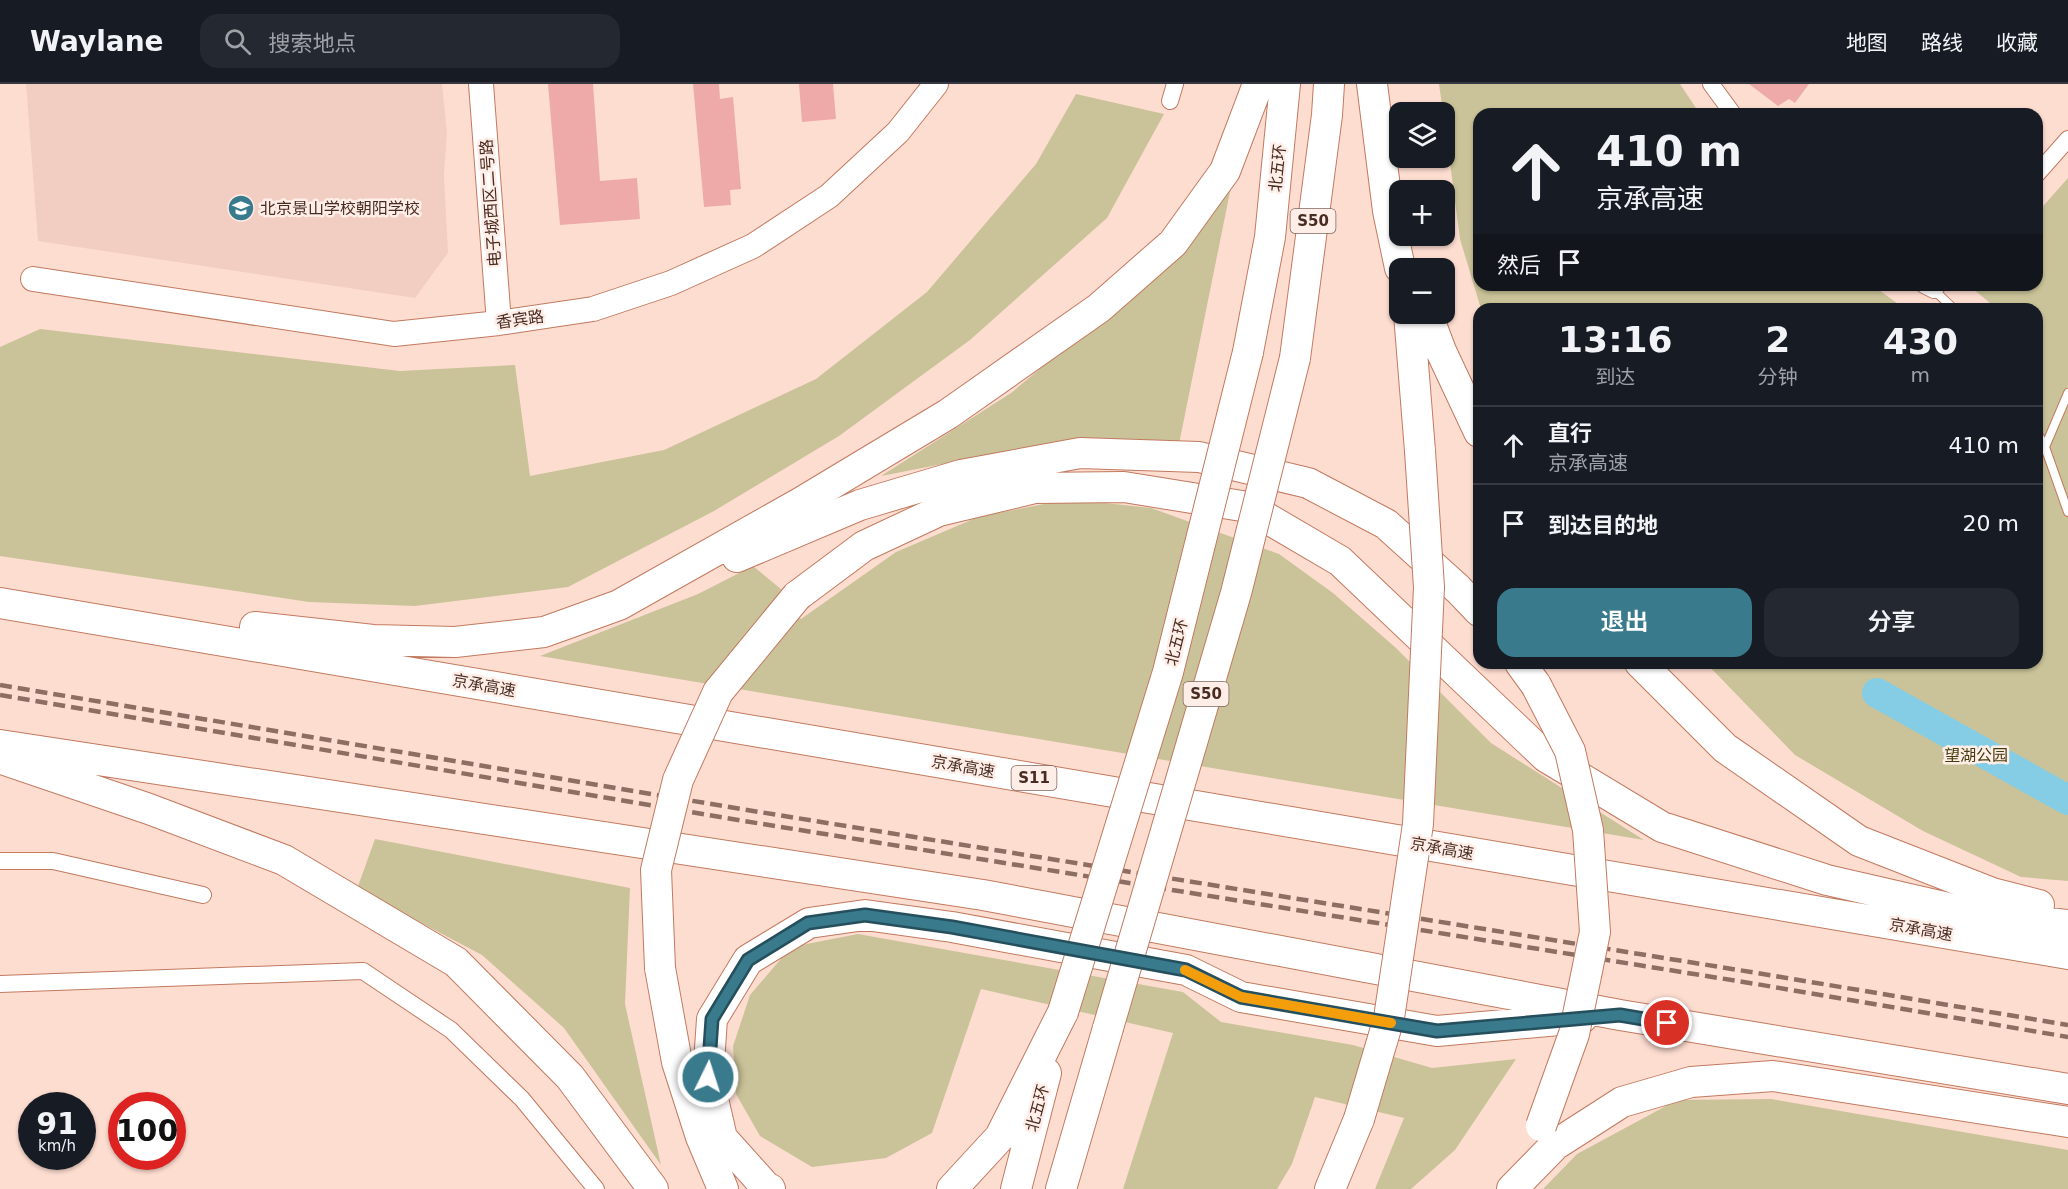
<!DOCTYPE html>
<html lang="zh">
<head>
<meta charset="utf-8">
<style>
	body { margin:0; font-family:"DejaVu Sans","Noto Sans SC",sans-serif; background:#242831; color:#f1f3f6; height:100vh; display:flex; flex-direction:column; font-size:22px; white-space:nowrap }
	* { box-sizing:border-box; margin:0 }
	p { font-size:20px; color:#9ea1a6 }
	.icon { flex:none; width:33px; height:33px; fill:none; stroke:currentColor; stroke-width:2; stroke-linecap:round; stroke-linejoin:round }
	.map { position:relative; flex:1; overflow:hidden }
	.details { position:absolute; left:1473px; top:219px; width:570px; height:366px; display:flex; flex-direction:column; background:#171b24; border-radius:18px; box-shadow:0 2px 4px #0004 }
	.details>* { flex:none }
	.banner { position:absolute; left:1473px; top:24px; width:570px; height:183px; border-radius:18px; box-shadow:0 2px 4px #0004; background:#171b24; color:#f1f3f6; overflow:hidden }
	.controls { position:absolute; left:1389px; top:18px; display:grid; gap:12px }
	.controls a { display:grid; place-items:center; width:66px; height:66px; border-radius:12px; background:#171b24; box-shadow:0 2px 4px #0004; font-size:30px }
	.speed { position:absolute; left:18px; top:1008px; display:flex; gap:12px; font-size:30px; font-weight:700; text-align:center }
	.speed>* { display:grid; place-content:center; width:78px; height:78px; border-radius:50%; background:#171b24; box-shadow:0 2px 4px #0004; line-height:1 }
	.speed small { font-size:15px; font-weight:400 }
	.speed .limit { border:9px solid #d22; background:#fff; color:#111 }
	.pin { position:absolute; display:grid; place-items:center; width:51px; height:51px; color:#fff; margin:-26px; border:3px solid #fff; border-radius:50%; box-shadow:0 2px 6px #0007 }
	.me { position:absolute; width:66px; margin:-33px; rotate:4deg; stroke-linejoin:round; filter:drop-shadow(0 0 4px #0008) }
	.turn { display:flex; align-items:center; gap:21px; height:126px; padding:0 24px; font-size:27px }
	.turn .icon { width:78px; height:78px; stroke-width:2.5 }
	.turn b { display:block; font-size:42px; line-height:51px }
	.then { display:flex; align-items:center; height:57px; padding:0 24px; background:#0003; gap:12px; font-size:22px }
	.eta { display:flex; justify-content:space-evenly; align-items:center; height:102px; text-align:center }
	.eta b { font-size:36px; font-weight:600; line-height:42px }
	.cta { display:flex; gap:12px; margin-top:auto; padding:12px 24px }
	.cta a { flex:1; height:69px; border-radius:18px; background:#397a8d; color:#fff; font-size:24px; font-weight:600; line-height:69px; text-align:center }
	.cta a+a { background:#242831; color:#f1f3f6 }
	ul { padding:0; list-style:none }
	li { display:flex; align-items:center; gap:18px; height:78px; padding:0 24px; border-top:2px solid #363941 }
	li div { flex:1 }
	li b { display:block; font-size:22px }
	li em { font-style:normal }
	header { display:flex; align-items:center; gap:36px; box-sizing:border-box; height:84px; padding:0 30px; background:#171b24; border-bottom:2px solid #363941 }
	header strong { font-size:28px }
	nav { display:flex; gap:33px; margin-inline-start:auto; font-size:21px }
	.search { width:420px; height:54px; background:#242831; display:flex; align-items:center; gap:15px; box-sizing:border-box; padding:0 21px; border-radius:18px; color:#9ea1a6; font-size:22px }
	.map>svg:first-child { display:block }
</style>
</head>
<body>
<header>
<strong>Waylane</strong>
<div class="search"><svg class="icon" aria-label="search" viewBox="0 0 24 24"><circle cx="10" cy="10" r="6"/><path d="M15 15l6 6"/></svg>搜索地点</div>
<nav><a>地图</a><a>路线</a><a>收藏</a></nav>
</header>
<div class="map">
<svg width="2068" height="1105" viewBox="0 0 2068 1105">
	<rect width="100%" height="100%" fill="#feddd1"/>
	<path fill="#f2cec2" d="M26,0H442L447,49L444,91L448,169L415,214L38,157Z"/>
	<path fill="#cac399" d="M1439,0H1680L1700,30H1479V201H1872L1905,225H1481L1460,155L1445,41L1444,28H1443Z
		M1076,10L1164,30L1107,134L970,256L839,352L714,427L568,503L415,522L309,518L0,472V263L40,245L400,287L515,281L530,392L664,366L816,295L927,208L1036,80Z
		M2068,94V797L2021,793L1923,747L1795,671L1706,579H2037V225H1997L1971,203L1973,201H2037V129Z
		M1231,103L1179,360L1015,366L881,392L1011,309L1060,268Z
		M1069,415L1151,424L1279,470L1333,509L1396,564L1491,659L1644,756L540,572L698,510L753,482L782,506L801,535L896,468L978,433Z
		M375,755L630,804L625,920L661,1081L564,944L482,871L357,805Z
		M858,850L1183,908L1221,938L1353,961L1432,984L1516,975L1455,1066L1411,1105H1375L1404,1034L1315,1013L1292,1080L1277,1105H1123L1173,949L981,905L932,1049L886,1074L812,1083L760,1052L736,1010L733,962L750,911L791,863Z
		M1771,1015L2068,1066V1105H1543L1577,1070L1677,1016Z"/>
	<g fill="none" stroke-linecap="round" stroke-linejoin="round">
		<path stroke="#84cde5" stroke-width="30" d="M1877,609L2068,716"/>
	</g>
	<path fill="#eeaaa9" d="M548,0H593L600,97L637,94L640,135L560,141Z
		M693,0H719L720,15L733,13L741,105L730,106L731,121L704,123Z
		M799,0H833L836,35L802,38Z
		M1749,0H1809L1795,19L1789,15L1778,22Z"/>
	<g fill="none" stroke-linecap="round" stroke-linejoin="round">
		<defs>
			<path id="lane" d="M1934,206L1954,225
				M2037,348L2045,363L2068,428
				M2045,363L2068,309"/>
			<path id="street" d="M1711,0L1733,30
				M1170,17L1175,0
				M2037,90L2068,55
				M1924,201L1934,206L1938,201
				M0,777H53L203,811
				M0,900L363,887L451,946L522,1015L596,1105"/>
			<path id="secondary" d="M481,0L499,239
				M33,195L394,250L499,239L593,225L671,199L753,162L829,112L898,48L936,0"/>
			<path id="highway" d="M1372,0L1388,127L1400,184
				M1409,230L1420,367
				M1427,230L1441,267L1479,348
				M1248,268L1270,153L1285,0
				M1295,274L1327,31L1329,0
				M737,473L860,421L961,391L1080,369L1199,373L1308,399L1386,440L1458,505L1479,527
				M797,512L864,462L939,427L1035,404L1124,403L1248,423L1340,477L1546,673L1662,743L1827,796L1975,830L2068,841
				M0,519L2068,870
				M255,543L373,556L455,558L544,548L619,521L800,419L948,330L1099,224L1173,159L1225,87L1258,0
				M1520,579L1536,601
				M1640,579L1725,664L1859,757L1992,809L2039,821
				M0,661L983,811L1620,931L2068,1005
				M5,676L149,725L284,776L456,878L570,993L653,1105
				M660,884L677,978L701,1053L723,1105
				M770,1105L766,1103L722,1054L708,993L712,935L748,876L809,839L865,831L952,843L1186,886L1241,913L1437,947L1582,934
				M952,1105L1000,1053L1063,928
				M1016,1105L1046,989
				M1061,1105L1108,944
				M1330,1105L1359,1035
				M1512,1105L1555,1061L1622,1018L1691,998L1773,992L2068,1038"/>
		</defs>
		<use href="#lane" stroke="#c2795f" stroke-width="10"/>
		<use href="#street" stroke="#c2795f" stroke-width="18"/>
		<use href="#secondary" stroke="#c2795f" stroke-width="26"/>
		<use href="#highway" stroke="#c2795f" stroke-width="32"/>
		<use href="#lane" stroke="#fff" stroke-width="8"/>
		<use href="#street" stroke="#fff" stroke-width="16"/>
		<use href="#secondary" stroke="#fff" stroke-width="24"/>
		<use href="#highway" stroke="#fff" stroke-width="30"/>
		<path stroke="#8d6e62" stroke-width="4.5" stroke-dasharray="12 6" stroke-linecap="butt" d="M0,601L747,726L1757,889L2068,941
			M0,611L744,737L1756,900L2068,953"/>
		<defs>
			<path id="highway-bridge" d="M1536,601L1570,667L1588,746L1595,848L1574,950L1541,1042
				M660,884L656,786L678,696L718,608L797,512
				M1063,928L1168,588L1248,268
				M1108,944L1236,509L1295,274
				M1359,1035L1389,934L1418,740L1429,503L1420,367"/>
		</defs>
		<use href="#highway-bridge" stroke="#c2795f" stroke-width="32" stroke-linecap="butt"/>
		<use href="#highway-bridge" stroke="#fff" stroke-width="30"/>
	</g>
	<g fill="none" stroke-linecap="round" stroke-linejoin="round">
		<defs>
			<path id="route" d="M708,993L712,935L748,876L808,839L865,831L952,843L1186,886L1241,913L1437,947L1620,931L1667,939"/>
		</defs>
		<use href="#route" stroke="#254f5c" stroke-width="15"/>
		<use href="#route" stroke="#397a8d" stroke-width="10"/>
		<path stroke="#f59e0b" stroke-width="10" d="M1185,886L1241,913L1391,939"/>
	</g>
	<defs>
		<symbol id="school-disc" viewBox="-11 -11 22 22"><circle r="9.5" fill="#397a8d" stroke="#ffeee8"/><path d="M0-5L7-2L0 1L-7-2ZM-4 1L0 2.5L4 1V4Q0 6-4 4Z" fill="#fff"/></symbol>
	</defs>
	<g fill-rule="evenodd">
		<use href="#school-disc" x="226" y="109" width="30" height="30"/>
	</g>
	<g text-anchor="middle" stroke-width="5" stroke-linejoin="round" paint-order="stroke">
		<g fill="#ffeee8" stroke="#80665c" stroke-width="1.5">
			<rect x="1290.5" y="125" width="45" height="24" rx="4.5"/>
			<rect x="1183.5" y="598" width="45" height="24" rx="4.5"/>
			<rect x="1011.5" y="682" width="45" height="24" rx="4.5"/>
		</g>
		<g font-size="15" font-weight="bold" fill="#492b20">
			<text x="1313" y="142">S50</text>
			<text x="1206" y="615">S50</text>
			<text x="1034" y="699">S11</text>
		</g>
		<g font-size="16" fill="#492b20" stroke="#ffeee8">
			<text transform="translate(1277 84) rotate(-84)" y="6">北五环</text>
			<text transform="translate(490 119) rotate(-94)" y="6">电子城西区二号路</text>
			<text transform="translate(520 235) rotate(-8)" y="6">香宾路</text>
			<text transform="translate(1176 558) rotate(-76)" y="6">北五环</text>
			<text transform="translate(484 601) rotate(10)" y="6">京承高速</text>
			<text transform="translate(963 682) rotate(10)" y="6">京承高速</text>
			<text transform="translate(1442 764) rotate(10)" y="6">京承高速</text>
			<text transform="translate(1921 845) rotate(10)" y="6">京承高速</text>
			<text transform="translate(1037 1024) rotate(-75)" y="6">北五环</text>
		</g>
		<g font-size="16" fill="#492b20" stroke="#ffeee8" text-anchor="start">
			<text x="260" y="130">北京景山学校朝阳学校</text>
		</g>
		<g font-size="16" fill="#443c0c" stroke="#ffeee8">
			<text x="1976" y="677">望湖公园</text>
		</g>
	</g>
</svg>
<div class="controls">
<a><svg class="icon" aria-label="layers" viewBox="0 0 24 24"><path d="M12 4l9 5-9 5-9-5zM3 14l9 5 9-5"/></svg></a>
<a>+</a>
<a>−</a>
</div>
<div class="speed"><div>91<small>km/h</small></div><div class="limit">100</div></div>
<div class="pin" style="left:1667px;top:939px;background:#d93025"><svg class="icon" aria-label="arrive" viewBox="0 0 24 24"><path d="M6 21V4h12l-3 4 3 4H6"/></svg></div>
<svg class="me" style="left:708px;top:993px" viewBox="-20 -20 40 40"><circle r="17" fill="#397a8d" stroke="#fff" stroke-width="3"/><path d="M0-11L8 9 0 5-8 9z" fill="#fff"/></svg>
<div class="banner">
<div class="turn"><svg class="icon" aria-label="ahead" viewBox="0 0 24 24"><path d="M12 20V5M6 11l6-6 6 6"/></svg><div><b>410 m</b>京承高速</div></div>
<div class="then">然后<svg class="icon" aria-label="arrive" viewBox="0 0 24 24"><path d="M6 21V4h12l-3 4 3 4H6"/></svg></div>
</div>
<section class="details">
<div class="eta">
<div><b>13:16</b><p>到达</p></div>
<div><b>2</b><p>分钟</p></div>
<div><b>430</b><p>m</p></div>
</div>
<ul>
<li><svg class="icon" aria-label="ahead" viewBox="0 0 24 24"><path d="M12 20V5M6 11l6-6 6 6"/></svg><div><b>直行</b><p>京承高速</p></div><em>410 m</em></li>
<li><svg class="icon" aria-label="arrive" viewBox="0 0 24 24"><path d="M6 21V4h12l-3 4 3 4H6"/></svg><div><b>到达目的地</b></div><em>20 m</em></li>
</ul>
<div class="cta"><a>退出</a><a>分享</a></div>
</section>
</div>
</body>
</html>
